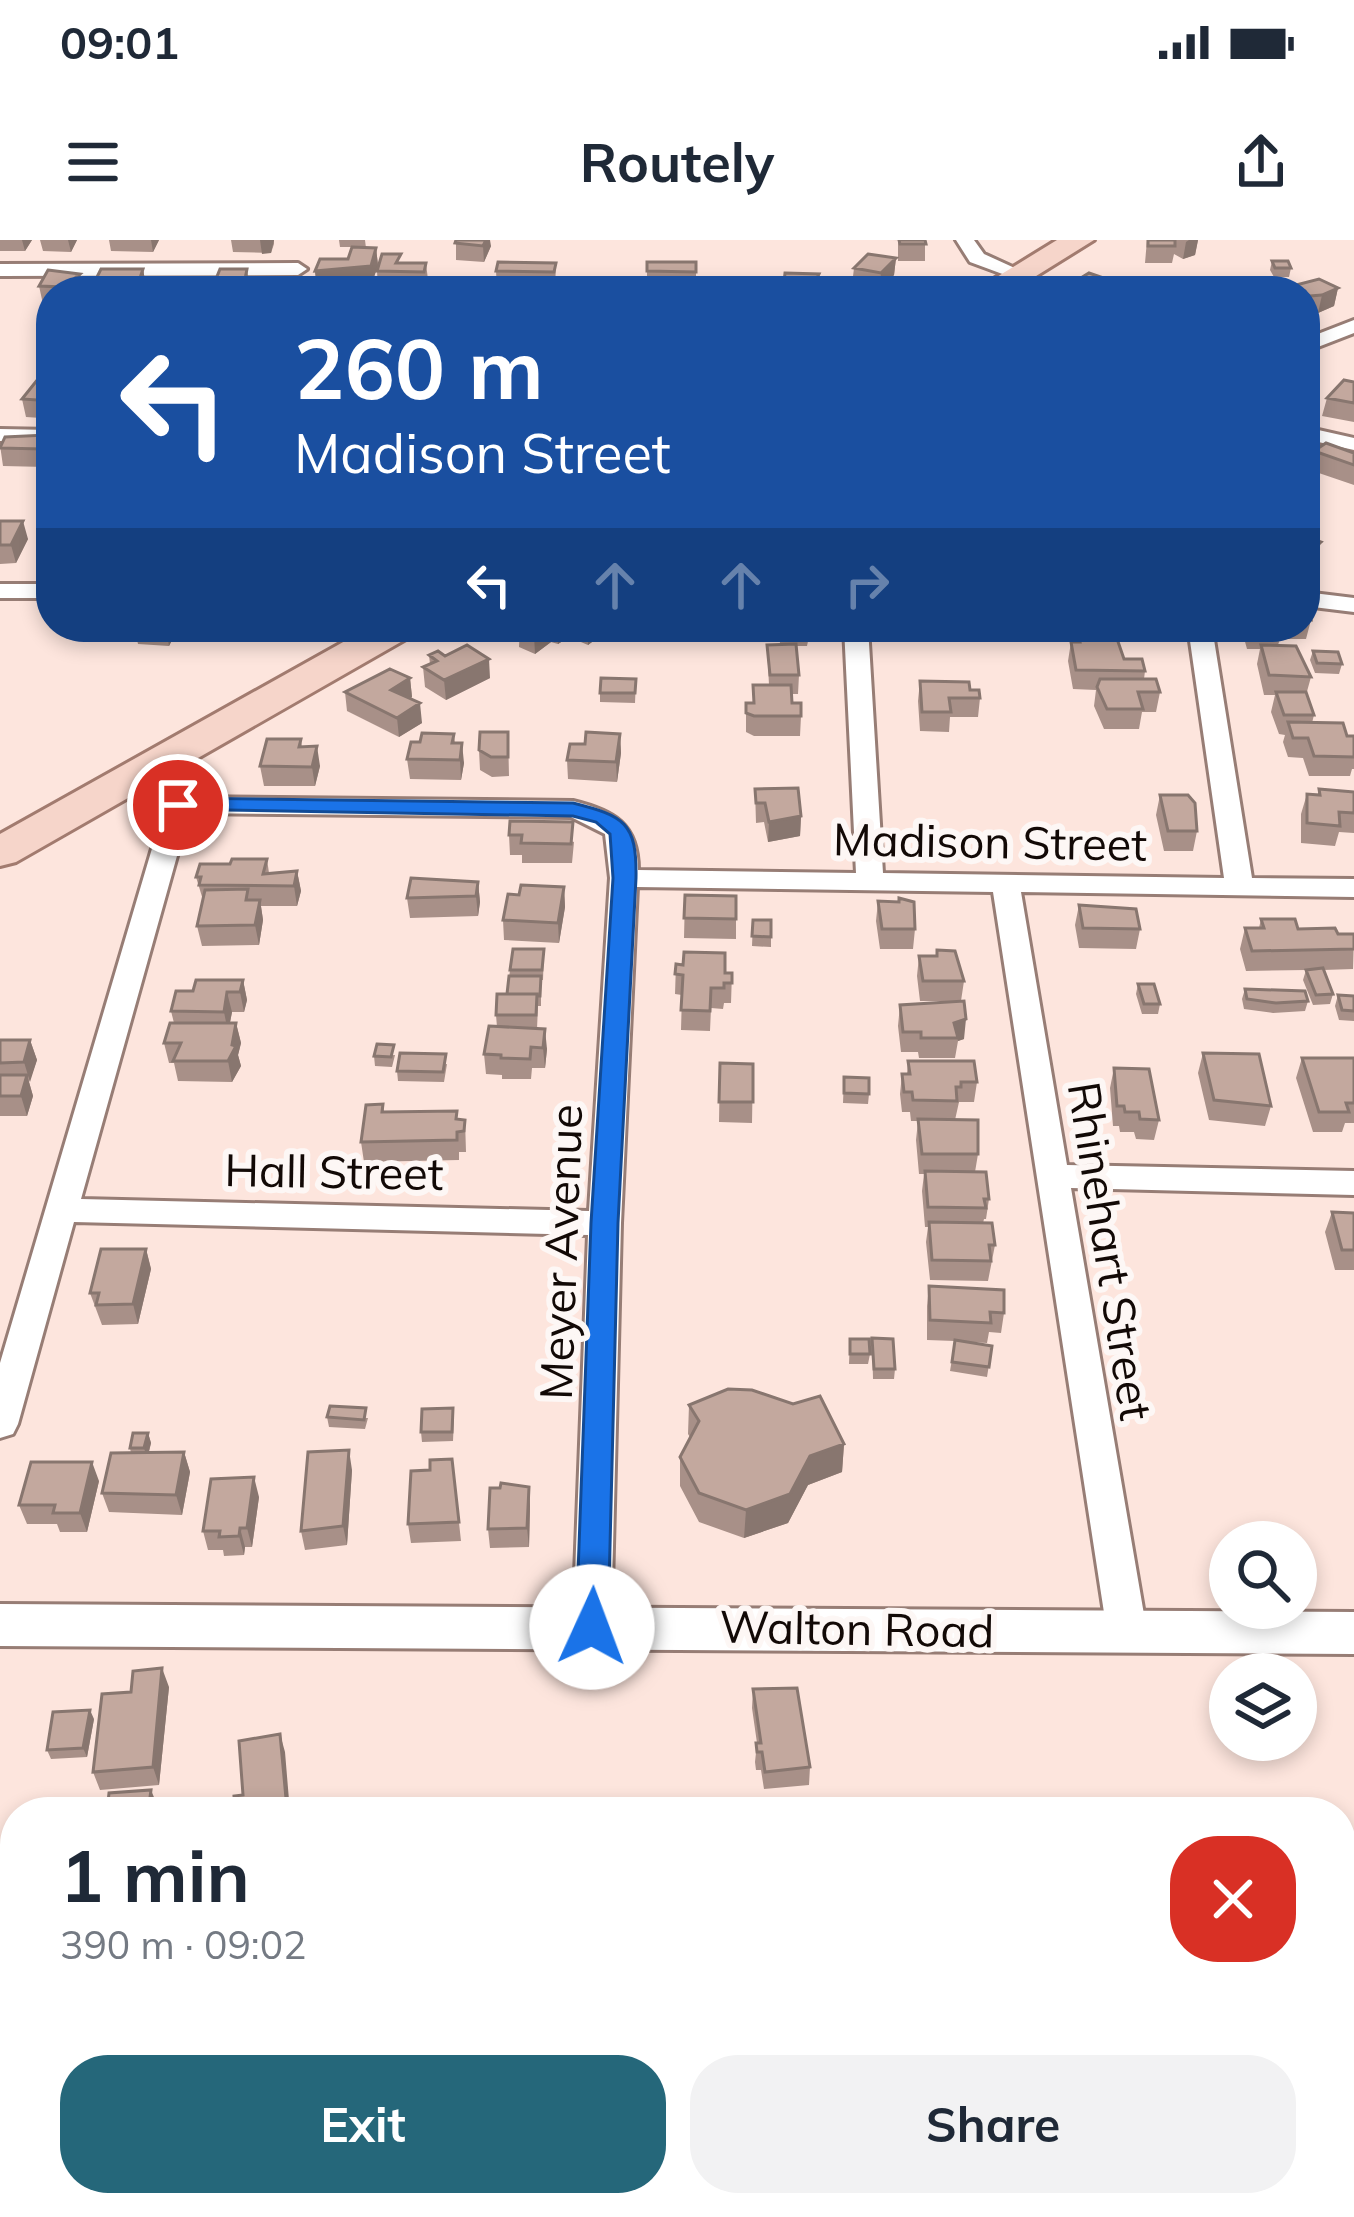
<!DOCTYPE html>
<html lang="en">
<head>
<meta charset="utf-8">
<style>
	body { margin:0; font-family:Mulish,sans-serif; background:#f2f2f3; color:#1f2937; height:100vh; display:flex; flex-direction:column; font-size:45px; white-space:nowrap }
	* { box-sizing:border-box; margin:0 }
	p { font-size:39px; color:#747a83 }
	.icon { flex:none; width:66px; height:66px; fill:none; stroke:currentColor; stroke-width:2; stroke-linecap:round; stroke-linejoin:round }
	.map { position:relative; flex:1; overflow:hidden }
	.side { position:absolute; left:0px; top:1557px; width:1356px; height:420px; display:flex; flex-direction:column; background:#fff; border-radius:48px 48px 0 0; box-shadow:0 6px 18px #0003 }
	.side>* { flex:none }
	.top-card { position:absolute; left:36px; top:36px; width:1284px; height:366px; border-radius:48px; box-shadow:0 6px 18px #0003; background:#1a4fa0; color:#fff; overflow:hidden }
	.controls { position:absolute; left:1209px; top:1281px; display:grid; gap:24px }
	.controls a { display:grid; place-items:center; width:108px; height:108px; border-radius:50%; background:#fff; box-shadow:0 6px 18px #0003; font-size:60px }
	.pin { position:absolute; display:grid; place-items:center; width:102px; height:102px; color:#fff; margin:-51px; border:6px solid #fff; border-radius:50%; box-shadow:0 3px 12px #0007 }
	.me { position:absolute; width:132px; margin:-66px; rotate:2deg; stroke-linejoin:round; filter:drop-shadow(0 0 9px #0008) }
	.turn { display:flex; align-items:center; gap:42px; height:252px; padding:0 60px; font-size:54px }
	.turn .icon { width:156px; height:156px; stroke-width:2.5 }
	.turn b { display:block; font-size:84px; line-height:102px }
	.lanes { display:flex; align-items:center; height:114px; padding:0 60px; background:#0003; justify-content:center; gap:60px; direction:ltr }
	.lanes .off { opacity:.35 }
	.round { display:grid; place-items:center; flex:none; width:126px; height:126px; border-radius:48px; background:#f2f2f3 }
	.headline { display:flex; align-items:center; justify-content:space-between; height:204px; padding:0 60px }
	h1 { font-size:72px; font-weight:700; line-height:90px }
	.cta { display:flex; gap:24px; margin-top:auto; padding:24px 60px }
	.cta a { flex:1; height:138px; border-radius:48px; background:#25677a; color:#fff; font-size:48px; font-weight:700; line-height:138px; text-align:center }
	.cta a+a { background:#f2f2f3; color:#1f2937 }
	.status { display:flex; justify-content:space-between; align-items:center; height:84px; padding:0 60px; background:#fff; direction:ltr }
	.status svg { height:33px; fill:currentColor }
	header { display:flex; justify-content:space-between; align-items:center; height:156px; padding:0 60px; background:#fff; font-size:54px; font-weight:700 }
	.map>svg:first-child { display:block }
</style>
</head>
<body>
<div class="status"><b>09:01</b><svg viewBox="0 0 49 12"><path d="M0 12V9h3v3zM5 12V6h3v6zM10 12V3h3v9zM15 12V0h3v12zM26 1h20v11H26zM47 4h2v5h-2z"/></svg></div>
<header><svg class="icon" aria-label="menu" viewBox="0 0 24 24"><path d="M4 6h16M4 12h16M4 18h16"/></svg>Routely<svg class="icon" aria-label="share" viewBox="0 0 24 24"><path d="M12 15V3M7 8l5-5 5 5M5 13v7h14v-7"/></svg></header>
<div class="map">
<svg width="1354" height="1977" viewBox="0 0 1354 1977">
	<rect width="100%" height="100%" fill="#fde5dd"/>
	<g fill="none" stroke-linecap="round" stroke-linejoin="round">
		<defs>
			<path id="minor" d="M956,0H974L984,14L1028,34L1019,40L970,22Z
				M0,24L298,23L307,29L298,35L0,36Z
				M1354,80V93L1305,112V99Z
				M1305,187L1354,198V210L1305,199Z
				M0,189L51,190V202L0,201Z
				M0,344H51V358H0Z
				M1305,352L1354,358V372L1305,366Z
				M844,387H868L883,633L1224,638L1188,387H1212L1252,638L1354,639V657L1021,652L1067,925L1354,931V955L1071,948L1147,1392L1141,1404L1127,1409L1113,1404L1107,1392L993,652L637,647L621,983L611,1387L606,1399L592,1404L578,1399L573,1387L588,995L74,982L18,1184L13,1194L0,1198V1123L164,568L121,544L117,538L121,532H139L183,557L573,561C614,571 638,584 638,630L856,633ZM189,573L571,577L605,594L610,638L589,971L81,959Z"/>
			<path id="tertiary" d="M0,1364L1354,1372V1414L0,1406Z"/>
			<path id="primary" d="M1057,0H1094L1012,51H974Z
				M370,387H419L413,395L16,622L0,626V594Z"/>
		</defs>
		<use href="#minor" stroke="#977d75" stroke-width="6"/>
		<use href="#tertiary" stroke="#977d75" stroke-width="6"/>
		<use href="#primary" stroke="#a27b6f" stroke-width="6"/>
		<use href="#minor" fill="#fff" fill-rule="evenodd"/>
		<use href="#tertiary" fill="#fff" fill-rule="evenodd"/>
		<use href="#primary" fill="#f6d5ca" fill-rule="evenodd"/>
	</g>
	<path fill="#a89088" d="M0,0H32L25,11H0Z
		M40,0H77L71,12L43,11Z
		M109,0H159L153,12L111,11Z
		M231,0H274V4L271,13L233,12Z
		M339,0H365L366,8H376L378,25L372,43L317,48L315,31L348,19L357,7H340Z
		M456,0L491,6L484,22L456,20Z
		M925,0V21H898V1H893Z
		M1147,0H1198L1195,15L1183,19L1174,14L1172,23H1145Z
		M896,18L894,35L879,51L852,45L854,28Z
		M1272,21L1291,28L1289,37H1274L1270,30Z
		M647,22H696V49L647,48Z
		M402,23H426L428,40L426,49L378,48L377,31Z
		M556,23L555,49L497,48L496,31Z
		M143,29L146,46L144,51H97L95,41Z
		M785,33L819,34L815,50L783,51Z
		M80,34L84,51H51V64H43L39,46Z
		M1292,46L1338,48L1334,66L1318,73H1306L1305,51H1291Z
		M51,139V170H46L41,178L26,177L22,159Z
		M1354,142V182L1322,176L1327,158Z
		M46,195L50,214L46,227L3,226L0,205Z
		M1314,211L1354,213V245L1310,230Z
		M0,281L28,299L16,323L0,324Z
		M1305,366L1311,380L1306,399H1280L1278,405L1311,437L1306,455L1314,475L1312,483L1347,496H1354V529H1352L1350,536H1309L1303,518L1288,517L1283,502L1285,495L1279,494L1271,472L1275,455H1264L1257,424L1260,409H1247L1241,387H1305Z
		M134,387H188L183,398H173L169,406L138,404Z
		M520,387H600V396L588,405L569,397L558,404L551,402L535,414L519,407Z
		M621,387H664V389Z
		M688,387H708V395H688Z
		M779,387H811L807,406H796L799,435L798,454H791L792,463L801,476L800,496H754L746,492V463H753V445H769L767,405L780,404Z
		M1078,393L1145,431L1144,439L1160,452L1156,472H1142L1139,489H1104L1094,466L1096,450L1073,449L1068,421L1071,402H1077Z
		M1313,411L1342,424L1339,434L1315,433L1310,420Z
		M429,415L445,416L490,438L446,460L425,447L423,427L430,424Z
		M410,438L412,457L410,459L422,483L399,497L347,471L345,452Z
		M636,439L635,463L600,462V453Z
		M920,441L980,458L978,477H950L949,492L920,491L918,461Z
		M508,492L509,536L492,537L480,530L479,510Z
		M454,494L455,503L464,523L461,540L410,539L407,519L420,502Z
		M620,494L621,513L617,542L568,539L567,520L585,504Z
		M301,499L302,507L320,526L315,546H264L260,526Z
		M755,549L801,576L800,596L768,602L764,582L756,583Z
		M1319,549L1354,552V593L1339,592L1335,606L1301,603V574L1307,554L1318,555Z
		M1160,555L1197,591L1193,611H1164L1156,575Z
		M510,581L574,602L572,623H522V615H510L509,595Z
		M267,619L269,633L297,631L301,651L297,666H261L263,680L259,705L202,706L197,686L203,660L196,637L230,624Z
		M478,642L480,662L478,676L410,678L407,658Z
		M564,647L565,667L559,703L504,700L503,680L519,655Z
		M685,655L736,656V699L684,698Z
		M878,661L915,689L913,709H880L876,681Z
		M1079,665L1140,689L1136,709L1079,708L1075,685Z
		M1261,679L1298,689L1354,695L1353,729L1323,730L1333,754L1330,764L1313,765L1303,740L1306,730L1246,731L1240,709L1245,688H1259Z
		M753,680H771V707L752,706Z
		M544,709L543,740H541V766H538L537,789L547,809L545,828H532L531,839H502V835L486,834L484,814L497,787L496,775L507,754L510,730Z
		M937,710L964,741L961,761H920L917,736L919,716H936Z
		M676,724L732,733L731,763H724L723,769L711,768L710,791L681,790L682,755L675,754Z
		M243,740L247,760L244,772H232L230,783H236L241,803L238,815L241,826L232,842L178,841L174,823H169L164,803L174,783L171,771L193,751Z
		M1138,744L1160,764L1158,774H1142L1136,754Z
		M1245,749L1308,761L1305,771L1273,773L1244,769L1242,759Z
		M1338,755L1354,756V781L1339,780L1335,766Z
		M900,765L964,799L958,801L955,818H919L918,812H901L898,786Z
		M0,800H30L37,820L29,842L33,856L27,876H0Z
		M1203,813L1271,866L1265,886L1209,880L1198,833Z
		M395,815L392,827L375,826L374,816Z
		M1302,818H1354V883H1345L1342,892H1313L1296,838Z
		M908,821L977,842L974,862H959L955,880L978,914L975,932L989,959L986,979H984L983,983L995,1005L988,1041L930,1040L926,1002L928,987H925L922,951L924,934H919L916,900L918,881H911L910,872H902L900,854L902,834H907Z
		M720,823L753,824L752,883L719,882Z
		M447,824L444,842L398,841L397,831Z
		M1114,828L1159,880L1154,900L1136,899L1134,892H1120L1119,886H1113L1110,848Z
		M844,837L869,854L868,864L843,863Z
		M383,864L384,872L465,880L466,912H459V920L364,922L361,902Z
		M1332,972L1354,973V1030H1335L1325,992Z
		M146,1009L151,1029L138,1084L102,1085L90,1053Z
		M929,1046L1004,1073L1001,1093L989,1092L987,1103L970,1102L992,1106L987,1137L950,1131L955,1101L927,1100V1066Z
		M872,1098L895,1129L894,1139H873Z
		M850,1099L870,1114L868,1124H849Z
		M689,1165L844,1204L842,1232L808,1245L788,1283L744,1298L699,1282L680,1246V1217L690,1197L688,1194Z
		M327,1177L368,1178L365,1189L329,1187Z
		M454,1178L453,1201L422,1202L421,1192Z
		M148,1193L151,1203L149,1212H184L190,1232L182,1275L109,1272L102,1253L131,1213L130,1208Z
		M452,1219L461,1301L411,1303L408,1284L430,1230Z
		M352,1230L347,1305L305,1310L301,1291Z
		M99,1241L87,1292H60L57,1284H27L19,1265Z
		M529,1247L530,1266L529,1307L490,1308L488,1289L500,1248Z
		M259,1257L252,1307H245L244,1315L224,1316L223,1310H208L203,1291Z
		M169,1447L159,1545L100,1550L93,1532L131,1452Z
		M753,1449L810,1527L809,1545L764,1549L761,1530H756L755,1522L757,1503L752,1468Z
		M94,1479L87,1517L51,1519L47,1510Z"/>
	<path fill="#88766f" d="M22,0H32L25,11Z
		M68,0H77L71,12Z
		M151,0H159L153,12Z
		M260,0H274L271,13L262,14Z
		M486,0H490L491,6L484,22L483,6Z
		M1189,0H1198L1195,15L1183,19L1186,2Z
		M376,8L378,25L372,43L317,48L315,31Z
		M896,18L894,35L879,51L881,33Z
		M143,29L146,46L144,51H142L140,38Z
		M247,29L249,46V51H244Z
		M80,34L84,51H65L64,47Z
		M1338,48L1334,66L1318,73L1322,55Z
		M42,152L46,170L41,178L37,160Z
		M46,195L50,214L46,227L42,209Z
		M23,281L28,299L16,323L11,305Z
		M1321,302L1316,320L1305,331L1307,314Z
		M166,387H171L173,398L169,406Z
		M544,387H550L551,402L535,414L534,395Z
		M557,387H569V397L558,404Z
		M588,387H600V396L588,405Z
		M489,419L490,438L446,460L444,440Z
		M410,438L412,457L393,469L391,450Z
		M420,463L422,483L399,497L397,478Z
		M620,494L621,513L617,542L616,522Z
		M462,503L464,523L461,540L460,520Z
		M317,506L320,526L315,546L312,527Z
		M801,576L800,596L768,602L769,582Z
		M297,631L301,651L297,666L294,646Z
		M478,642L480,662L478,676L476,656Z
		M564,647L565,667L559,703L558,683Z
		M260,660L263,680L259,705L255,685Z
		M243,740L247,760L244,772L240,752Z
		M227,752L232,772L228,792L224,772Z
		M966,779L964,799L958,801L954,783Z
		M236,783L241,803L238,815L241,826L232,842L228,821Z
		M545,789L547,809L545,828L543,808Z
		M30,800L37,820L30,842L24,822Z
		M27,835L33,856L27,876L21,856Z
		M146,1009L151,1029L138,1084L133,1064Z
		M148,1193L151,1203L147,1218L144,1208Z
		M844,1204L842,1232L808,1245L788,1283L744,1298L746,1270L810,1216Z
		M349,1210L352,1230L347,1305L343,1286Z
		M184,1212L190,1232L182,1275L176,1255Z
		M92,1222L99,1241L87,1292L80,1273Z
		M254,1237L259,1257L252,1307L247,1288Z
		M529,1247L530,1266L529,1307L527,1288Z
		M240,1288L245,1307L244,1315L239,1296Z
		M162,1428L169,1447L159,1545L153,1527Z
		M90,1470L94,1479L87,1517L83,1508Z
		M280,1494L285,1512L290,1572H272Z
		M151,1550L158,1567L157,1572H148Z
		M8,1702L13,1711L7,1735L2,1727Z"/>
	<path fill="#c3a89e" stroke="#88766f" stroke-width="3" d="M456,0H486L483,6L455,3Z
		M899,0H925L926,4H900Z
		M1148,0H1175V6H1148Z
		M352,7L376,8L371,26L315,31L320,19H348Z
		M382,14H401L396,23H426L424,32L377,31Z
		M868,14L896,18L881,33L854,28Z
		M1272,21H1288L1291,28H1275Z
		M498,22L556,23L554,32L496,31Z
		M647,22H696V32L647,31Z
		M101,29H143L140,38L95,41Z
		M220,29H247L243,49H212Z
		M48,30L80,34L64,47L39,46Z
		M785,33L819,34L815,42L784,43Z
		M1089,33L1115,42L1102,51H1082L1068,46Z
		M1319,39L1338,48L1322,55L1310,56L1305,53V51L1292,46Z
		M1063,44L1082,51H1049Z
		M38,139H51V153L42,152L37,160L22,159Z
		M1344,140L1354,142V163L1327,158Z
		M46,195L42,209L0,208L5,197Z
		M1326,203L1354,213V225L1314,211Z
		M0,281H23L11,305H0Z
		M1305,296L1321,302L1307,314H1305Z
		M1305,366H1306L1311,380H1305Z
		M520,387H544L534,395L518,388Z
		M1251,387H1281L1282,390H1252Z
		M1078,393H1115L1124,419H1142L1145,431L1076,430L1071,402H1080Z
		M796,404L799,435H770L767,405Z
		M467,405L489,419L444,440L423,427L437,421L429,415L438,411L445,416Z
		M1261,405L1296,406L1311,437L1269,435Z
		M1313,411L1338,412L1342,424L1317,423Z
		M390,429L410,438L391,450L420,463L397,478L345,452Z
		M601,438L636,439L635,453H600Z
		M1100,439H1156L1160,452H1138L1143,469H1107L1097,447Z
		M920,441L969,442L970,450H979L980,458H949L951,472H922Z
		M753,445H791L792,463H801V476H754L746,473V463H754Z
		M1276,452H1306L1314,475H1284Z
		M1288,482L1343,483L1347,496H1354V517L1314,516L1308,498H1293Z
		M480,492H508V517H491L479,510Z
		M586,492L620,494L616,522L567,520L570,504H585Z
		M422,493L454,494L452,503H462L460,520L407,519L411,502H420Z
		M267,499H301L299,507L317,506L312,527L260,526Z
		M798,548L801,576L769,582L765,563H756L755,549Z
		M1319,549L1354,552V573L1339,572L1340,586L1307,583V554L1320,555Z
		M1160,555H1188L1195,563L1197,591H1168Z
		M510,581L573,582L571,604L521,603L522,595H509Z
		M232,619H267L263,634L297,631L294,646L199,645L201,637H196L200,624H230Z
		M411,638L478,642L476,656L407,658Z
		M521,645L564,647L558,683L503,680L508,654L519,655Z
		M248,649L246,660H260L255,685L197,686L205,650Z
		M685,655L736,656V679L684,678Z
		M899,658L914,662L915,689H882L878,661L899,662Z
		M1079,665L1136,669L1140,689L1083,688Z
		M1261,679H1295L1298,689L1335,688L1338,694H1354V709L1252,711L1245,688H1264Z
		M753,680H771V697L752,696Z
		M513,709H544L542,730H510Z
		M937,710L955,711L964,741H923L919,716H937Z
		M684,712L725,713V733H732V743H724V748H711L710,771L681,770L683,735L675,734L676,724L683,725Z
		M1323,728L1333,754L1316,755L1306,730Z
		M509,736H541L540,756H537V754H507Z
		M196,740H243L240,752H227L224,772L171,771L176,751H193Z
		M1138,744H1154L1160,764H1144Z
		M1245,749L1305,751L1308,761L1276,763L1247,759Z
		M497,754H537L536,775H496Z
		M1338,755L1354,756V771L1342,770Z
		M964,761L966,779L954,783L958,798H921V792H903L900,765Z
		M170,783H236L232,805L236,806L228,821H173L181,803H164Z
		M489,786L545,789L543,808L531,807L530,819L501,818V815L484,814Z
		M0,800H30L24,822L0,823Z
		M377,804L394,805L391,817L374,816Z
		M400,813L446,814L443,832L397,831Z
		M1203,813L1259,814L1271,866L1214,860Z
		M1302,818H1354V863H1346L1349,872H1319Z
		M908,821H974L977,842H961V847H956L957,861L913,860L912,852H904L902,834H910Z
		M720,823L753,824V862H719Z
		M1114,828L1149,829L1159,880L1140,879L1139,872H1125L1124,866H1117Z
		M0,835H27L21,856H0Z
		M844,837L869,838V854L844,853Z
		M383,864L382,872L457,871L456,879L465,880L464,891L457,892V900L361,902L366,865Z
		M918,879L978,880V914H922Z
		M925,931L986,932L989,959H984L986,968L928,967Z
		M1332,972L1354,973V1010H1342Z
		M929,982L992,983L995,1005H989L991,1021L932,1020Z
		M101,1009H146L133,1064L96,1065L99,1053H90Z
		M929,1046L1004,1050V1073L990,1072L991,1083L930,1080Z
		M872,1098L893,1099L895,1129H874Z
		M850,1099H869L870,1114H850Z
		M955,1100L992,1106L989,1127L952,1122Z
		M728,1149L752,1150L793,1164L820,1156L844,1204L810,1216L790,1254L746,1270L699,1253L680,1217L699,1181L689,1165Z
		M330,1166L366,1168L364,1180L327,1177Z
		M453,1168L452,1192H421L422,1169Z
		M133,1193H148L144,1208H130Z
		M349,1210L343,1286L301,1291L308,1212Z
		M184,1212L176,1255L102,1253L111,1213Z
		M452,1219L459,1282L408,1284L411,1231L430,1230V1220Z
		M31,1222H92L80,1273H53L55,1265H19Z
		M254,1237L247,1288H240L239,1296L219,1297L220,1291H203L211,1239Z
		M501,1243L529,1247L527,1288L488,1289L490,1248H500Z
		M162,1428L153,1527L93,1532L102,1454L131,1452L133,1431Z
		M797,1448L810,1527L765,1532L762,1512H757L756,1503H761L753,1449Z
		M90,1470L83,1508L47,1510L53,1472Z
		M280,1494L287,1569L272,1572H235L234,1556L243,1555L239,1501Z
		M151,1550L148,1572H107L109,1553Z
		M0,1702H8L2,1727H0Z"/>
	<path fill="#1a73e8" stroke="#114b97" stroke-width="3" d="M178,558L573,563C624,576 637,582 636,638L618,983L608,1387L604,1396L592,1401L581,1396L576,1387L591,983L613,638L610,594L596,582L573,576L170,569V560Z"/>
	<g text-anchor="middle" stroke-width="12" stroke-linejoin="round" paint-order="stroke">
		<g font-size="45" fill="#120906" stroke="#fdf7f5">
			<text transform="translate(990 602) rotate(1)" y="16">Madison Street</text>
			<text transform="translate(334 932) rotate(1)" y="16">Hall Street</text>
			<text transform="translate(1110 1011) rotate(81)" y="16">Rhinehart Street</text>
			<text transform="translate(561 1012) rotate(-88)" y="16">Meyer Avenue</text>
			<text transform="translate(857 1389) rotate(1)" y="16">Walton Road</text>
		</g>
	</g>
</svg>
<div class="controls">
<a><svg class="icon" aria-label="search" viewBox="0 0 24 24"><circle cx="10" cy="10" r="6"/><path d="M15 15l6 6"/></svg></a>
<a><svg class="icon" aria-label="layers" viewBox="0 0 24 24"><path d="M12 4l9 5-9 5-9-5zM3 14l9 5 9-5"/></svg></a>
</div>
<div class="pin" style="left:178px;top:565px;background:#d93025"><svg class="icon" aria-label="arrive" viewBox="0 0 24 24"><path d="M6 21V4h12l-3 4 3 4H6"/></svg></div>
<svg class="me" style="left:592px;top:1387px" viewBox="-20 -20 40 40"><circle r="19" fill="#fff"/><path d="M0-13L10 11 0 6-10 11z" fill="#1a73e8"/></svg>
<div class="top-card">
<div class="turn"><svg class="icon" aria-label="left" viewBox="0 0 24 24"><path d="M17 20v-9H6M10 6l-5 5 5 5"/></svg><div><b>260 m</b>Madison Street</div></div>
<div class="lanes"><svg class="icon" aria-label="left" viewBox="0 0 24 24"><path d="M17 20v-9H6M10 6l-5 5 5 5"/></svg><svg class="icon off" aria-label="ahead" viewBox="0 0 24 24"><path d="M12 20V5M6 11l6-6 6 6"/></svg><svg class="icon off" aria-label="ahead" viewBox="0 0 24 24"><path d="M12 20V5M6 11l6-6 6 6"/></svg><svg class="icon off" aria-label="right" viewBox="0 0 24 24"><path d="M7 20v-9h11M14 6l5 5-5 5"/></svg></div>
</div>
<section class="side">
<div class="headline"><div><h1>1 min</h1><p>390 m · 09:02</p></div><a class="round" style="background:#d93025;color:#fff"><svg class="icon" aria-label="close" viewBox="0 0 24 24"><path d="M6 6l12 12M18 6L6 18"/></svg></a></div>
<div class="cta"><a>Exit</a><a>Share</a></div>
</section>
</div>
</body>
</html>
